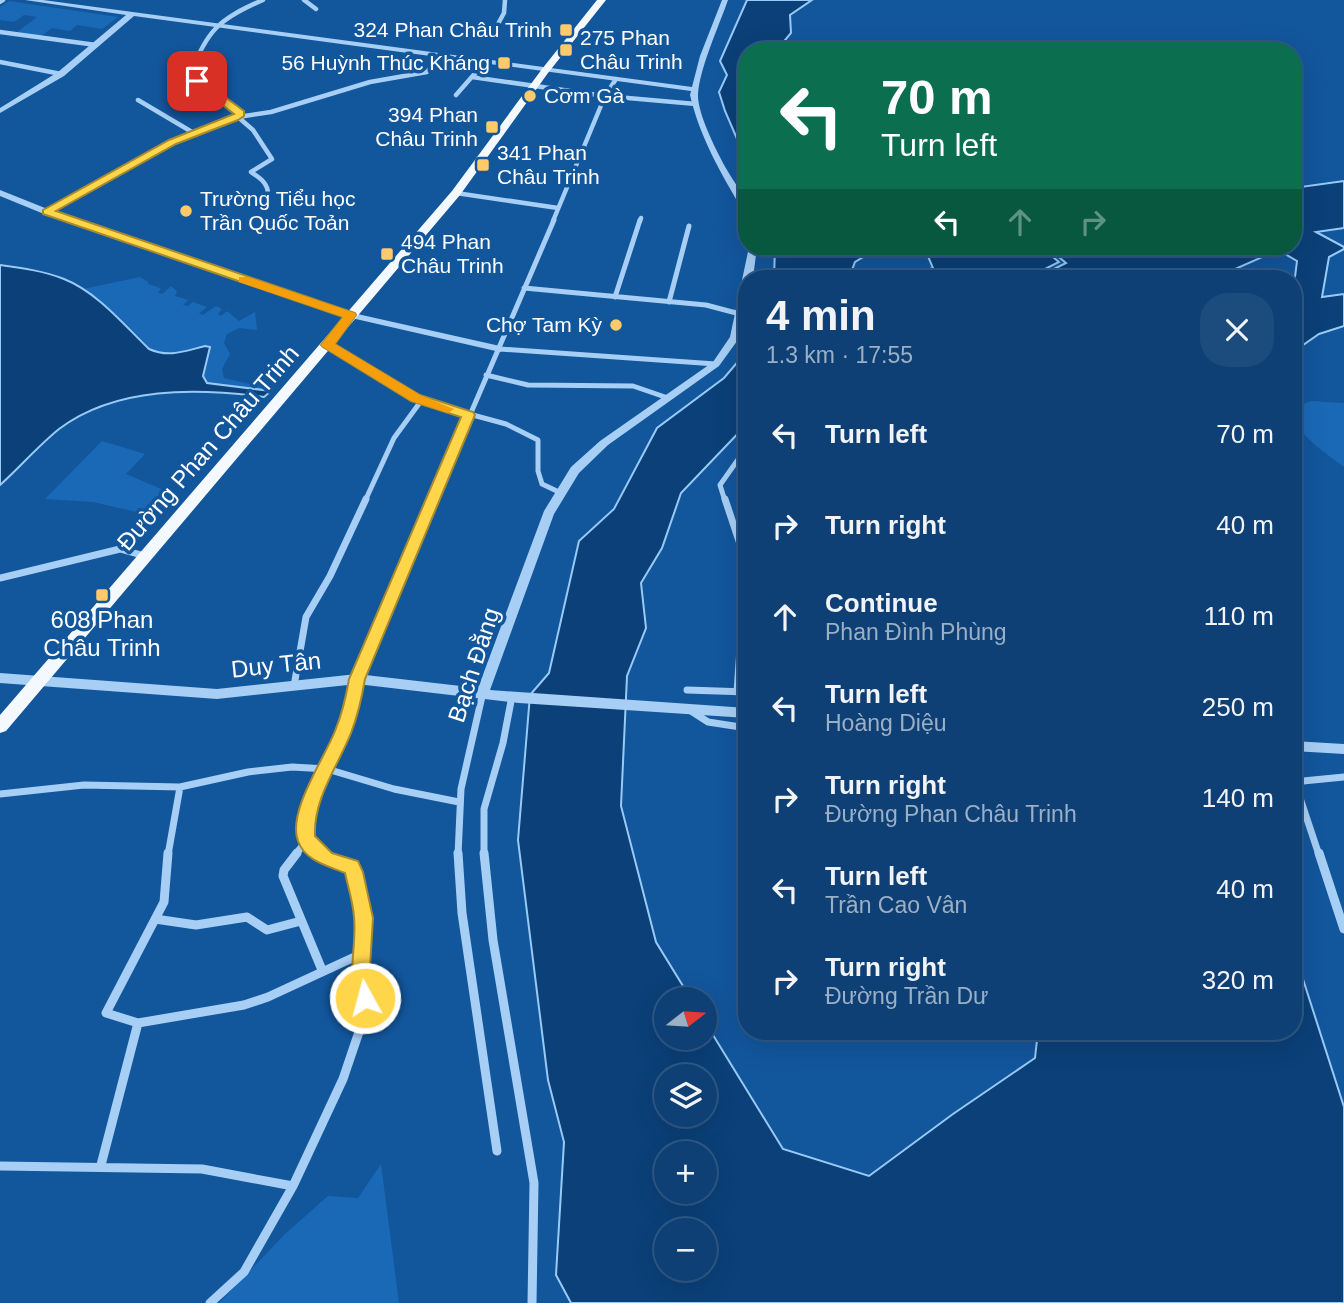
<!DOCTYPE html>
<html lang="en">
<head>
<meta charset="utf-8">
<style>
	body { margin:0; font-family:Arial,sans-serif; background:#1c4b7d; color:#f1f3f6; height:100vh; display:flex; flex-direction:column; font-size:26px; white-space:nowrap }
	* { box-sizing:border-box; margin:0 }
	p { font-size:23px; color:#9bafc5 }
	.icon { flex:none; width:38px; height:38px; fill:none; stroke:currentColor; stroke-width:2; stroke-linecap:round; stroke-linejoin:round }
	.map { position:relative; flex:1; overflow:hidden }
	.drawer { position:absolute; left:738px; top:270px; width:564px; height:770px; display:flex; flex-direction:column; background:#0e4075; border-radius:28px; box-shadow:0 7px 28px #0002,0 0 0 2px #2e5987 }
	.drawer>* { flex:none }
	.banner { position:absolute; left:738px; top:42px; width:564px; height:214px; border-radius:28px; box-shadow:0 7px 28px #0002,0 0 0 2px #2e5987; background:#0b6e4f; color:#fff; overflow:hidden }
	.needle { width:46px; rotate:73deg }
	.tools { position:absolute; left:654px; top:987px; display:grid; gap:14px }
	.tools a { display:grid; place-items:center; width:63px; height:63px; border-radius:50%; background:#0e4075; box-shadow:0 7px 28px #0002,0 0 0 2px #2e5987; font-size:35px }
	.pin { position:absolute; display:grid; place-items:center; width:60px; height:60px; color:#fff; margin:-30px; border-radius:14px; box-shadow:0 4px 10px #0006 }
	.me { position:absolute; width:77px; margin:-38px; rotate:353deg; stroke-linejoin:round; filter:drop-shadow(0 0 5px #0008) }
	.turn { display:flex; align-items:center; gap:24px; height:147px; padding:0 28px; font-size:32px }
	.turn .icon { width:91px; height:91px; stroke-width:2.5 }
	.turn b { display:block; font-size:49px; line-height:60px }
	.lanes { display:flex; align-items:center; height:66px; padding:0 28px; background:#0003; justify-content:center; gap:35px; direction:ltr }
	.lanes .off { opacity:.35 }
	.round { display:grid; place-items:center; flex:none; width:74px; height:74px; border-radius:28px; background:#1c4b7d }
	.summary { display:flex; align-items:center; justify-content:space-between; height:119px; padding:0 28px }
	h1 { font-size:42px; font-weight:700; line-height:52px }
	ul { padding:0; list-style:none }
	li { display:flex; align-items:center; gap:21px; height:91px; padding:0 28px }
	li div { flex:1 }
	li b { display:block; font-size:26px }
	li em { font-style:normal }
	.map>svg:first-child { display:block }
</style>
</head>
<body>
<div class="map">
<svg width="1344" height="1303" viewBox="0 0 1344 1303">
	<rect width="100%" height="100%" fill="#12569c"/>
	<path fill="#1a69b6" d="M9,1L118,17L102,29L77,25L70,31L52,28L40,37L16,33L37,17L24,15L14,22L0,20V7Z
		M140,277L149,282L147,283C152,286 155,285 161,289L158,292L162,294L171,286L177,291L175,296L188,300L183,305L188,306L193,302L207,307L199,313L203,315L216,306L222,309L218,314L221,316L227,311L239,321L255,312L257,330L239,328L227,334L224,343L230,354L222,369L224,378L266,388L263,391L207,383L203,377L205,367L190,350C175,354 164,355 150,349L83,289Z
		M1311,401L1344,403V467C1326,453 1293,434 1293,408Z
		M102,441L145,454L126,474L173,494L154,516L93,502L45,499Z
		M381,1164L399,1303H219L285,1234L328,1196L358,1198Z"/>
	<path fill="#0b4078" stroke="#99caf7" stroke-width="2" fill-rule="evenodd" d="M747,0H812L790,15L791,33L776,51H747V162L725,111L719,92L727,75L720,61Z
		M1344,181V228L1316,232L1344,247V249L1329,257L1322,297L1344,294V326L1319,334L1293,352V293L1297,261L1278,250L1215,278H1036L1066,263L1047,247H1293V188Z
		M775,247H880L855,262L849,278H774Z
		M924,247H1041L1059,262L1027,278H924L920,272L933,268Z
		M0,265C22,268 44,271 64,279C97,292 124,325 149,349C169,358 185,351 205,346L210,347L203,376L207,383L271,391L264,397C197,388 116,386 59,429C38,446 20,467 0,485Z
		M747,351V424L681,493L662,548L641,583L646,628L627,676L621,806L656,942L691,999H667V1038H705V1022L783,1149L869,1176L953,1114L1035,1058L1038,1031H1293V948L1344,1107V1303H571L556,1275L564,1142L548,1080L518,840L530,695L549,673L579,541L614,509L657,428L724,378ZM667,1076H705V1115H667ZM667,1153H705V1192H667ZM667,1230H705V1269H667Z"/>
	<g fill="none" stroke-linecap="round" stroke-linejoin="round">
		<path stroke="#a7cef4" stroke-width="4.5" d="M304,0L316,9
			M0,2L3,0
			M498,24L504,13L505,0
			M0,32L96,45
			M0,62L61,74
			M472,77L605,96L696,104
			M456,95L484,63
			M138,100L192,132
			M238,117L271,112L370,82L427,72L438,57
			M238,117L253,130L272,159L251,172C260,178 268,183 268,194L258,203
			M456,193L558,208
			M47,212L173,142L237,117L240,113L238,110L190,75C207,30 219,19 263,0
			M553,221L605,96L616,79
			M640,221L641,218"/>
		<path stroke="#a7cef4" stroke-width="5" d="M524,288L706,305L740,314
			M615,297L640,220
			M669,302L689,226
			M328,345L421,401L506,424L538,440V471L542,484L561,493
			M500,349L716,364
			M486,375L528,385L633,386L668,398
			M365,501L394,438L421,401
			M433,501L554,220
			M725,501L720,485L744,451"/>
		<path stroke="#a7cef4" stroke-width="7" d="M725,499L746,562L737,692
			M0,578L120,549L145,556
			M294,686L306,617L330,576L366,499
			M687,690L747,692
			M691,711L708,722L747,728
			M0,794L84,785L180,787L248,772L292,767L327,769L394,789L459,802
			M306,839L322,855
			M168,855L180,787
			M295,855L304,844L305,816L342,734L357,679L433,499
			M458,855L461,789L483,692
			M484,855V809L503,743L512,696
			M1319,855L1299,795V785L1303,781L1344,777"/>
		<path stroke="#a7cef4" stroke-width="9" d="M297,853L284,870L283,876L322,970
			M458,853L462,913L497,1151
			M484,853L493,940L534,1183L532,1303
			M1319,853L1344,929
			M155,919L196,925L247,917L267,930L301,921
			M138,1023L106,1013L164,902L168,853
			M101,1165L138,1023L244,1005L268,997L361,954
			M0,1166L202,1169L293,1186L244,1272L210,1303
			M293,1186L343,1079L362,1023L365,998L361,967L364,918L354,871L351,866L326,859L320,853"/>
		<path fill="#a7cef4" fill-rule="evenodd" d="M25,0H43L692,87L700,56L722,0H728C719,26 700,67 698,94C697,113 717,152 727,170C735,184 747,197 747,214L743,211C721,173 700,138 690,95L691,91L134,16L64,76L0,113V108L58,72L126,15Z
			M0,190L50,210L353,313L500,346L505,349L500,352L347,317L44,214L0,196Z
			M749,247H757L753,278H747V301L740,337L719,366L608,445L579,473L554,514L490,690L747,708V718L519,703L357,684L217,699L0,683V673L217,689L357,674L478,688L544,511L571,467L600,441L713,362L730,337Z
			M1293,741L1344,744V754L1293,751Z"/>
		<path fill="#f4f9ff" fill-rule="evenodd" d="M597,0H606L548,73L460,195L6,731L0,733V715L452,191L542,69Z"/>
	</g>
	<path fill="#ffd54a" stroke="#a68a30" stroke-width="2" d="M194,79H201L244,111V116L238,120L176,144L56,211L355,313L356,315L335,344L420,395L473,412L475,415L365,679C362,697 358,715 351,733C338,766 313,799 315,836L332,853L358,861L363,872L373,918L370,967L375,998L372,1004L365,1007L358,1004C346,975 357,946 354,917C353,902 348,887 345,873C328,866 305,861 298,841C287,812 324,759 335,731C342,714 346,697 349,679L461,417L411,401L323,347L321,345L343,317L43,214V210L169,140L234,114L194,83Z"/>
	<path fill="#f59e0b" d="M239,277H248L355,313L356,315L335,344L420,395L454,409L448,413L411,401L323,347L321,345L343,317L239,282Z"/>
	<g fill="#ffcb6a" stroke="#12569c" stroke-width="2.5">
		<rect x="559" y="23" width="14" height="14" rx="3.5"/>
		<rect x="559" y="43" width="14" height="14" rx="3.5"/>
		<rect x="497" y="56" width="14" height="14" rx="3.5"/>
		<circle cx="530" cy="96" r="7"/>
		<rect x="485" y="120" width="14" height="14" rx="3.5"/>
		<rect x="476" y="158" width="14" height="14" rx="3.5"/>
		<circle cx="186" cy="211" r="7"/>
		<rect x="380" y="247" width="14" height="14" rx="3.5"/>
		<circle cx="616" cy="325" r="7"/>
		<rect x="95" y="588" width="14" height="14" rx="3.5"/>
	</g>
	<g text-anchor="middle" stroke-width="7" stroke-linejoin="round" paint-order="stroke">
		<g font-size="21" fill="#fff" stroke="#12569c" text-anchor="start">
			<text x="552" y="37" text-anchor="end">324 Phan Châu Trinh</text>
			<text x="580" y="45">275 Phan<tspan x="580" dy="24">Châu Trinh</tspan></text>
			<text x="490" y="70" text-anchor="end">56 Huỳnh Thúc Kháng</text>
			<text x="544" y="103">Cơm Gà</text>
			<text x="478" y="122" text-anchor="end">394 Phan<tspan x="478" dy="24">Châu Trinh</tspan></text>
			<text x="497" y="160">341 Phan<tspan x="497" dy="24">Châu Trinh</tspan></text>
			<text x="200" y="206">Trường Tiểu học<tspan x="200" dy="24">Trần Quốc Toản</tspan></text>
			<text x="401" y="249">494 Phan<tspan x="401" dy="24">Châu Trinh</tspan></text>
			<text x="602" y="332" text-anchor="end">Chợ Tam Kỳ</text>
		</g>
		<g font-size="24" fill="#fff" stroke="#12569c">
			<text transform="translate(208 448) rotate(-49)" y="8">Đường Phan Châu Trinh</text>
			<text transform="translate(276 665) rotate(-6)" y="8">Duy Tân</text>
			<text transform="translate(474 665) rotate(-72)" y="8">Bạch Đằng</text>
		</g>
		<g font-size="24" fill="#fff" stroke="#12569c">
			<text x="102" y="628">608 Phan<tspan x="102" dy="28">Châu Trinh</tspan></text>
		</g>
	</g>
</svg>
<div class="tools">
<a><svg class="needle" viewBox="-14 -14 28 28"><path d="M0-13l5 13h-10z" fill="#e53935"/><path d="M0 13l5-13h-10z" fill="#9bafc5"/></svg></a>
<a><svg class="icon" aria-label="layers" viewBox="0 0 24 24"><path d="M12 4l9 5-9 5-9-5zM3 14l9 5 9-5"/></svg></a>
<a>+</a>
<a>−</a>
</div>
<div class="pin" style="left:197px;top:81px;background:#d93025"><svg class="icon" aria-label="arrive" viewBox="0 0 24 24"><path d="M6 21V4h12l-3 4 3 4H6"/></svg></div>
<svg class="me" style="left:365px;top:998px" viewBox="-20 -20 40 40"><circle r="17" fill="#ffd54a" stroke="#fff" stroke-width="3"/><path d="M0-11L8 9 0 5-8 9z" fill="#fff"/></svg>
<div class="banner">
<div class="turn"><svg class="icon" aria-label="left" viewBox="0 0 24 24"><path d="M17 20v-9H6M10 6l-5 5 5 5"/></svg><div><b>70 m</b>Turn left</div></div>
<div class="lanes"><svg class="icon" aria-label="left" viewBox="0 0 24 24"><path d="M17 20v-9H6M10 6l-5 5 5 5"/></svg><svg class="icon off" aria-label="ahead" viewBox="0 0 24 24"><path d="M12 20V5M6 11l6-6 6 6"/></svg><svg class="icon off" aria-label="right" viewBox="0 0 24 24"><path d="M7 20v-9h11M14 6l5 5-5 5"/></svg></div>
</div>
<section class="drawer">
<div class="summary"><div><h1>4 min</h1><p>1.3 km · 17:55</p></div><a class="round"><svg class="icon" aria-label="close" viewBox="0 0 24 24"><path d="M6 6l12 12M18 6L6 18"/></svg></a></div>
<ul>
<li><svg class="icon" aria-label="left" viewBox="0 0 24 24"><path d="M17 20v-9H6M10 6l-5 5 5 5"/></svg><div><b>Turn left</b></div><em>70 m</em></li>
<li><svg class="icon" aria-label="right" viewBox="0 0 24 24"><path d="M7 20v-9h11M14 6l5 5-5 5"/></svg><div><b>Turn right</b></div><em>40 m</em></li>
<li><svg class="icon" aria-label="ahead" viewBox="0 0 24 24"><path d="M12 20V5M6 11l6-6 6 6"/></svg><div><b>Continue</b><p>Phan Đình Phùng</p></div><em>110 m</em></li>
<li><svg class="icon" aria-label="left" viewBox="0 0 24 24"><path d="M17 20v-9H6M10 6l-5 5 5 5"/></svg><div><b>Turn left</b><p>Hoàng Diệu</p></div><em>250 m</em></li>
<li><svg class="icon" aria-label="right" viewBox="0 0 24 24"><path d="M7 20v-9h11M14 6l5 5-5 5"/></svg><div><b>Turn right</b><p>Đường Phan Châu Trinh</p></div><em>140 m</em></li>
<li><svg class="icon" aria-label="left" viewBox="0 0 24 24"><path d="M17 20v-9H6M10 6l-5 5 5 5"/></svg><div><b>Turn left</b><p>Trần Cao Vân</p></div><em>40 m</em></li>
<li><svg class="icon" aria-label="right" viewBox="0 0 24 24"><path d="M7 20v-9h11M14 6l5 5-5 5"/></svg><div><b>Turn right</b><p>Đường Trần Dư</p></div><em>320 m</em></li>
</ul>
</section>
</div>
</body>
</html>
